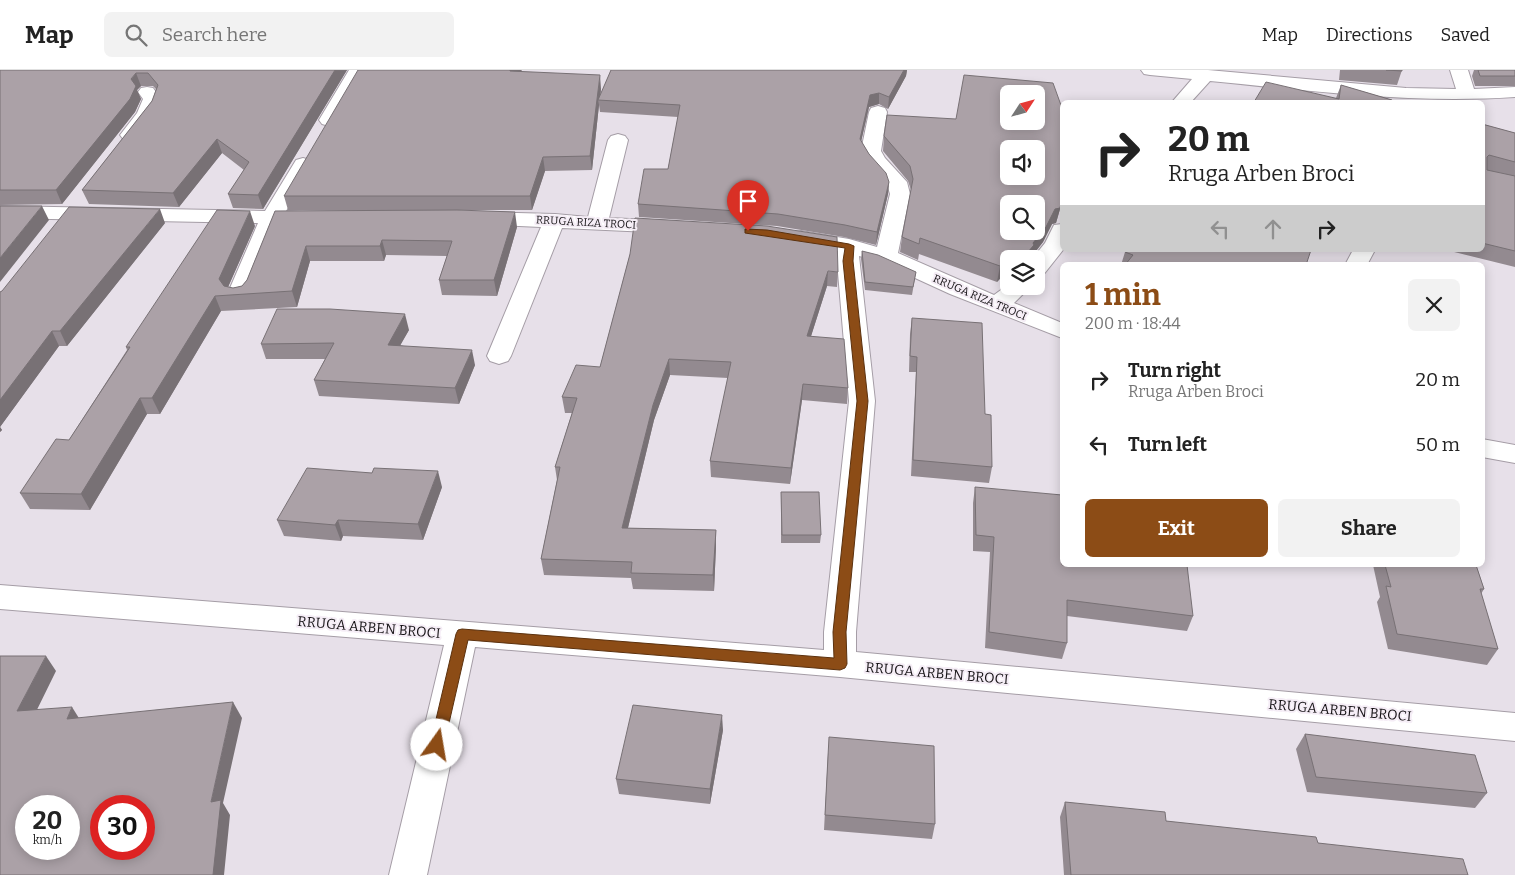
<!DOCTYPE html>
<html lang="en">
<head>
<meta charset="utf-8">
<style>
	body { margin:0; font-family:Bitter,serif; background:#f2f2f2; color:#222; height:100vh; display:flex; flex-direction:column; font-size:19px; white-space:nowrap }
	* { box-sizing:border-box; margin:0 }
	p { font-size:16px; color:#767676 }
	.icon { flex:none; width:28px; height:28px; fill:none; stroke:currentColor; stroke-width:2; stroke-linecap:round; stroke-linejoin:round }
	.map { position:relative; flex:1; overflow:hidden }
	.drawer { position:absolute; left:1060px; top:192px; width:425px; height:305px; display:flex; flex-direction:column; background:#fff; border-radius:8px; box-shadow:0 2px 12px #0003 }
	.drawer>* { flex:none }
	.top-card { position:absolute; left:1060px; top:30px; width:425px; height:152px; border-radius:8px; box-shadow:0 2px 12px #0003; background:#fff; color:#222; overflow:hidden }
	.needle { width:32px; rotate:54deg }
	.controls { position:absolute; left:1000px; top:15px; display:grid; gap:10px }
	.controls a { display:grid; place-items:center; width:45px; height:45px; border-radius:8px; background:#fff; box-shadow:0 2px 12px #0003; font-size:25px }
	.speed { position:absolute; left:15px; top:725px; display:flex; gap:10px; font-size:25px; font-weight:700; text-align:center }
	.speed>* { display:grid; place-content:center; width:65px; height:65px; border-radius:50%; background:#fff; box-shadow:0 2px 12px #0003; line-height:1 }
	.speed small { font-size:12px; font-weight:400 }
	.speed .limit { border:8px solid #d22; background:#fff; color:#111 }
	.pin { position:absolute; display:grid; place-items:center; width:42px; height:42px; color:#fff; margin:-51px -21px; border-radius:50% 50% 50% 0; rotate:-45deg; box-shadow:0 0 5px #0007 }
	.pin .icon { rotate:45deg }
	.me { position:absolute; width:55px; margin:-28px; rotate:13deg; stroke-linejoin:round; filter:drop-shadow(0 0 4px #0008) }
	.turn { display:flex; align-items:center; gap:18px; height:105px; padding:0 25px; font-size:22px }
	.turn .icon { width:65px; height:65px; stroke-width:2.5 }
	.turn b { display:block; font-size:35px; line-height:42px }
	.lanes { display:flex; align-items:center; height:48px; padding:0 25px; background:#0003; justify-content:center; gap:25px; direction:ltr }
	.lanes .off { opacity:.35 }
	.round { display:grid; place-items:center; flex:none; width:52px; height:52px; border-radius:8px; background:#f2f2f2 }
	.headline { display:flex; align-items:center; justify-content:space-between; height:85px; padding:0 25px }
	h1 { font-size:30px; font-weight:700; line-height:38px; color:#8c4c16 }
	.button { display:flex; gap:10px; margin-top:auto; padding:10px 25px }
	.button a { flex:1; height:58px; border-radius:8px; background:#8c4c16; color:#fff; font-size:20px; font-weight:700; line-height:58px; text-align:center }
	.button a+a { background:#f2f2f2; color:#222 }
	ul { padding:0; list-style:none }
	li { display:flex; align-items:center; gap:15px; height:65px; padding:0 25px }
	li div { flex:1 }
	li b { display:block; font-size:19px }
	li em { font-style:normal }
	header { display:flex; align-items:center; gap:30px; box-sizing:border-box; height:70px; padding:0 25px; background:#fff; border-bottom:1px solid #e0e0e0 }
	header strong { font-size:24px }
	nav { display:flex; gap:28px; margin-inline-start:auto; font-size:18px }
	.search { width:350px; height:45px; background:#f2f2f2; display:flex; align-items:center; gap:12px; box-sizing:border-box; padding:0 18px; border-radius:8px; color:#767676; font-size:19px }
	.map>svg:first-child { display:block }
</style>
</head>
<body>
<header>
<strong>Map</strong>
<div class="search"><svg class="icon" aria-label="search" viewBox="0 0 24 24"><circle cx="10" cy="10" r="6"/><path d="M15 15l6 6"/></svg>Search here</div>
<nav><a>Map</a><a>Directions</a><a>Saved</a></nav>
</header>
<div class="map">
<svg width="1515" height="805" viewBox="0 0 1515 805">
	<rect width="100%" height="100%" fill="#e7e0e9"/>
	<g fill="none" stroke-linecap="round" stroke-linejoin="round">
		<defs>
			<path id="minor" d="M349,0H367L336,54L329,56L322,54L319,50Z
				M1141,0H1208L1406,18L1456,19L1450,0H1468L1474,19L1515,17V27C1412,34 1313,21 1210,11L1191,32H1172L1192,9L1150,5L1144,4Z
				M147,17L153,18L161,29C155,45 143,74 123,69L120,65L137,43L143,29L138,22L141,18Z
				M878,36L885,38L887,42L881,81L885,88L907,112L910,124L898,183L994,225L1009,214V216H1031L1014,233L1062,253V268L950,224L878,191L859,186L875,331L856,562V582L1515,643V671L840,607L475,577L427,805H389L444,575L0,539V515L824,580V562L849,331L837,191L838,181L793,173L790,168L793,163L801,161L849,169L877,177L890,124L887,114L869,95L861,81L869,42L871,38Z
				M618,64L625,66L628,70L609,148L671,151L679,152L682,157L679,162L671,163L562,158L511,286L508,291L499,294L490,291L487,286L541,157L479,154L471,153L468,148L471,143L479,142L555,144L588,147L608,70L611,66Z
				M303,88L310,90L313,94L286,141L319,143L322,148L319,153L311,154H279L251,225L247,230L239,232L231,230L227,225L258,153L0,148V136L265,141L296,90Z
				M1062,154L1063,180L1044,204L1036,206V189H1032L1045,173L1054,155Z
				M1353,180H1375L1367,195H1345Z
				M1482,369L1515,375V393L1482,387Z"/>
		</defs>
		<use href="#minor" stroke="#a59da6" stroke-width="2"/>
		<use href="#minor" fill="#fff" fill-rule="evenodd"/>
	</g>
	<path fill="#938a90" d="M0,0H347L263,139L233,138L228,124L244,100L222,83L179,137L89,134L82,120L152,31L156,19L153,16H141L137,20L141,29L135,42L62,134L0,135Z
		M611,0H907L906,6L888,39L879,34L869,37L861,71L869,84L889,112L888,124L876,175L844,167L777,156L639,147L638,134L668,99L678,47L600,42L599,35L592,100L545,101L532,140H458L517,157L497,226L442,225L439,210L447,186L386,185L384,191H310L297,237L221,241L160,344H147L90,440L30,439L20,423L69,370L127,280L126,277L255,156L228,217L233,218L242,216L247,210L275,141L445,140H288L284,126L521,2L601,19L600,26Z
		M1340,0H1402L1397,15L1339,10Z
		M1474,0H1515V16H1475L1472,6Z
		M1341,15L1392,30L1391,32H1254L1336,28Z
		M1062,38V132L1056,153L1052,154L1043,172L1032,186V189H1009V202L1007,201L997,212L919,184L918,190L900,182L902,167L911,120L908,111L883,81L884,66L956,49Z
		M1482,54L1515,63V197L1446,180H1482Z
		M165,153L67,276H59L0,357L2,360L0,362V222Z
		M862,181L916,202L912,225L865,220L861,189Z
		M1125,182L1306,195H1121Z
		M630,184L838,202L837,217L827,216L811,266L848,318L847,334L802,330L790,414L711,407L710,391L728,308L670,305L654,350L628,458L716,460V476L714,521L633,519L631,508L544,505L541,489L557,410L555,397L572,343H565L562,327L600,297Z
		M912,248L985,344L992,397L989,413L911,406L916,302H909L910,264Z
		M409,260L400,275L475,295L459,334L319,326L314,310L325,289H266L261,274Z
		M442,417L423,470L343,466L341,471L284,466L277,450Z
		M975,417L1193,546L1187,561L1067,546V573L1062,589L985,578L990,482L973,481V433Z
		M781,422L821,465L820,473H781Z
		M1373,495H1476L1484,519L1481,524L1498,579L1487,595L1388,579L1377,532L1380,527Z
		M723,660L710,734L619,724L616,709Z
		M1305,664L1487,723L1475,738L1307,722L1296,679Z
		M828,683L935,754L932,769L824,760Z
		M1065,732L1166,751L1318,773L1468,805H1064L1060,747Z"/>
	<path fill="#787175" d="M335,0H347L263,139L258,125Z
		M510,0H522L512,14L510,1Z
		M904,0H907L906,6L888,39L889,27Z
		M136,3L141,16L137,20L141,29L135,42L62,134L56,120Z
		M600,5L601,19L600,30H598L599,35L592,100L590,86Z
		M879,23V34L869,37L859,81L860,69L870,25Z
		M217,69L222,83L179,137L173,123Z
		M543,87L545,101L532,140L530,126Z
		M889,112L888,124L876,175L877,162Z
		M1062,128V132L1056,153L1052,154L1043,172L1032,186V189H1022Z
		M42,136L49,150L0,212V188Z
		M160,139L165,153L67,276L60,261Z
		M250,141L255,156L225,224L219,209Z
		M515,142L517,157L497,226L494,210Z
		M382,170L386,185L384,191L380,176Z
		M306,176L310,191L297,237L292,221Z
		M1010,186L1007,201L997,212L1000,196Z
		M828,201L827,216L806,282L807,266Z
		M215,226L221,241L160,344L152,328Z
		M405,244L409,260L392,290L388,275Z
		M52,261L59,276L0,357L2,360L0,362V330Z
		M472,280L475,295L459,334L455,318Z
		M669,289L670,305L654,350L624,474L622,458L653,335Z
		M803,314L802,330L790,414L791,398Z
		M140,328L147,344L90,440L81,424Z
		M438,401L442,417L423,470L418,454Z
		M338,450L343,466L341,471L335,455Z
		M716,460V476L714,521L713,505Z
		M46,586L56,601L29,656L17,641Z
		M233,632L242,648L223,733L230,745L224,805H211V732Z
		M72,637L82,653L67,649Z
		M722,645L723,660L710,734V719Z"/>
	<path fill="#aba1a7" stroke="#787175" fill-rule="evenodd" d="M0,0H335L258,125L228,124L249,92L217,69L173,123L82,120L152,31L158,15L148,3H136L131,9L136,16L130,29L56,120H0Z
		M358,0H510V1L600,5L590,86L543,87L530,126H284Z
		M611,0H904L889,27L879,23L870,25L860,69L869,84L886,103L889,112L877,162L845,155L778,144L638,134L644,99H668L680,35L598,30Z
		M1386,0H1402V1Z
		M1478,0H1515V6H1480Z
		M964,5L1053,13L1062,38V128L1060,138L1055,139L1046,157L1033,173L1034,175L1022,189H1017L1010,186L1000,196L920,168L919,174L902,167L913,109L910,96L884,66L887,45L956,49ZM1009,24H1036V51H1009ZM1009,79H1036V106H1009ZM1009,134H1036V161H1009Z
		M1266,12L1339,29L1341,15L1392,30L1390,32H1254Z
		M1482,54L1515,63V92L1489,85L1487,87V100L1515,106V181L1482,173Z
		M0,136H42L0,188Z
		M69,137L160,139L60,261H52L0,330V222L2,221Z
		M217,140L250,141L219,209L224,216L233,218L242,216L247,210L275,141L457,140L515,142L494,210H439L452,171L382,170L380,176H306L292,221L215,226L152,328H140L81,424L20,423L56,369L69,370L130,277H126Z
		M635,148L767,156L837,167L838,202L828,201L807,266L844,269L848,318L803,314L791,398L710,391L731,292L669,289L653,335L622,458L716,460L713,505L631,503L632,492L541,489L560,397H555L577,328L562,327L576,295L600,297L630,184Z
		M1127,180H1311L1306,195H1125L1133,185L1125,182Z
		M862,181L878,185L916,202L913,217L865,212Z
		M277,239H330L405,244L388,275L472,280L455,318L314,310L334,273L261,274Z
		M912,248L982,253L985,344L991,345L992,397L913,390L917,287L910,286Z
		M307,398L372,403L374,398L438,401L418,454L338,450L335,455L277,450Z
		M975,417L1062,425V495H1187L1193,546L1067,530V573L989,562L994,467L976,465Z
		M781,422H819L821,465H782Z
		M1385,495H1476L1484,519H1480L1498,579L1397,564L1386,516L1391,517Z
		M0,586H46L17,641L72,637L67,649L233,632L211,732L221,730L213,805H0ZM26,736H69V779H26ZM101,736H144V779H101Z
		M633,635L722,645L710,719L616,709Z
		M1305,664L1475,685L1487,723L1316,707Z
		M829,667L934,676L935,754L825,745Z
		M1065,732L1165,742L1166,751L1316,767L1318,773L1463,789L1468,805H1071Z"/>
	<path fill="#8c4c16" stroke="#5b310e" d="M745,159L767,160L849,174L854,176L853,191L868,331L846,562L847,594L845,598L840,600L468,570L444,675L442,680L437,681L432,680L430,675L456,564L458,560L462,559L834,588L833,562L857,331L843,191L845,178L745,163Z"/>
	<g text-anchor="middle" stroke-width="4" stroke-linejoin="round" paint-order="stroke">
		<g font-size="11" fill="#151215" stroke="#f5edf6">
			<text transform="translate(586 152) rotate(3)" y="4">RRUGA RIZA TROCI</text>
			<text transform="translate(980 227) rotate(23)" y="4">RRUGA RIZA TROCI</text>
		</g>
		<g font-size="14" fill="#151215" stroke="#f5edf6">
			<text transform="translate(369 557) rotate(5)" y="5">RRUGA ARBEN BROCI</text>
			<text transform="translate(937 603) rotate(5)" y="5">RRUGA ARBEN BROCI</text>
			<text transform="translate(1340 640) rotate(5)" y="5">RRUGA ARBEN BROCI</text>
		</g>
	</g>
</svg>
<div class="controls">
<a><svg class="needle" viewBox="-14 -14 28 28"><path d="M0-13l5 13h-10z" fill="#e53935"/><path d="M0 13l5-13h-10z" fill="#767676"/></svg></a>
<a><svg class="icon" aria-label="sound" viewBox="0 0 24 24"><path d="M4 9h4l5-4v14l-5-4H4zM17 9q2 3 0 6"/></svg></a>
<a><svg class="icon" aria-label="search" viewBox="0 0 24 24"><circle cx="10" cy="10" r="6"/><path d="M15 15l6 6"/></svg></a>
<a><svg class="icon" aria-label="layers" viewBox="0 0 24 24"><path d="M12 4l9 5-9 5-9-5zM3 14l9 5 9-5"/></svg></a>
</div>
<div class="speed"><div>20<small>km/h</small></div><div class="limit">30</div></div>
<div class="pin" style="left:748px;top:161px;background:#d93025"><svg class="icon" aria-label="arrive" viewBox="0 0 24 24"><path d="M6 21V4h12l-3 4 3 4H6"/></svg></div>
<svg class="me" style="left:437px;top:675px" viewBox="-20 -20 40 40"><circle r="19" fill="#fff"/><path d="M0-13L10 11 0 6-10 11z" fill="#8c4c16"/></svg>
<div class="top-card">
<div class="turn"><svg class="icon" aria-label="right" viewBox="0 0 24 24"><path d="M7 20v-9h11M14 6l5 5-5 5"/></svg><div><b>20 m</b>Rruga Arben Broci</div></div>
<div class="lanes"><svg class="icon off" aria-label="left" viewBox="0 0 24 24"><path d="M17 20v-9H6M10 6l-5 5 5 5"/></svg><svg class="icon off" aria-label="ahead" viewBox="0 0 24 24"><path d="M12 20V5M6 11l6-6 6 6"/></svg><svg class="icon" aria-label="right" viewBox="0 0 24 24"><path d="M7 20v-9h11M14 6l5 5-5 5"/></svg></div>
</div>
<section class="drawer">
<div class="headline"><div><h1>1 min</h1><p>200 m · 18:44</p></div><a class="round"><svg class="icon" aria-label="close" viewBox="0 0 24 24"><path d="M6 6l12 12M18 6L6 18"/></svg></a></div>
<ul>
<li><svg class="icon" aria-label="right" viewBox="0 0 24 24"><path d="M7 20v-9h11M14 6l5 5-5 5"/></svg><div><b>Turn right</b><p>Rruga Arben Broci</p></div><em>20 m</em></li>
<li><svg class="icon" aria-label="left" viewBox="0 0 24 24"><path d="M17 20v-9H6M10 6l-5 5 5 5"/></svg><div><b>Turn left</b></div><em>50 m</em></li>
</ul>
<div class="button"><a>Exit</a><a>Share</a></div>
</section>
</div>
</body>
</html>
